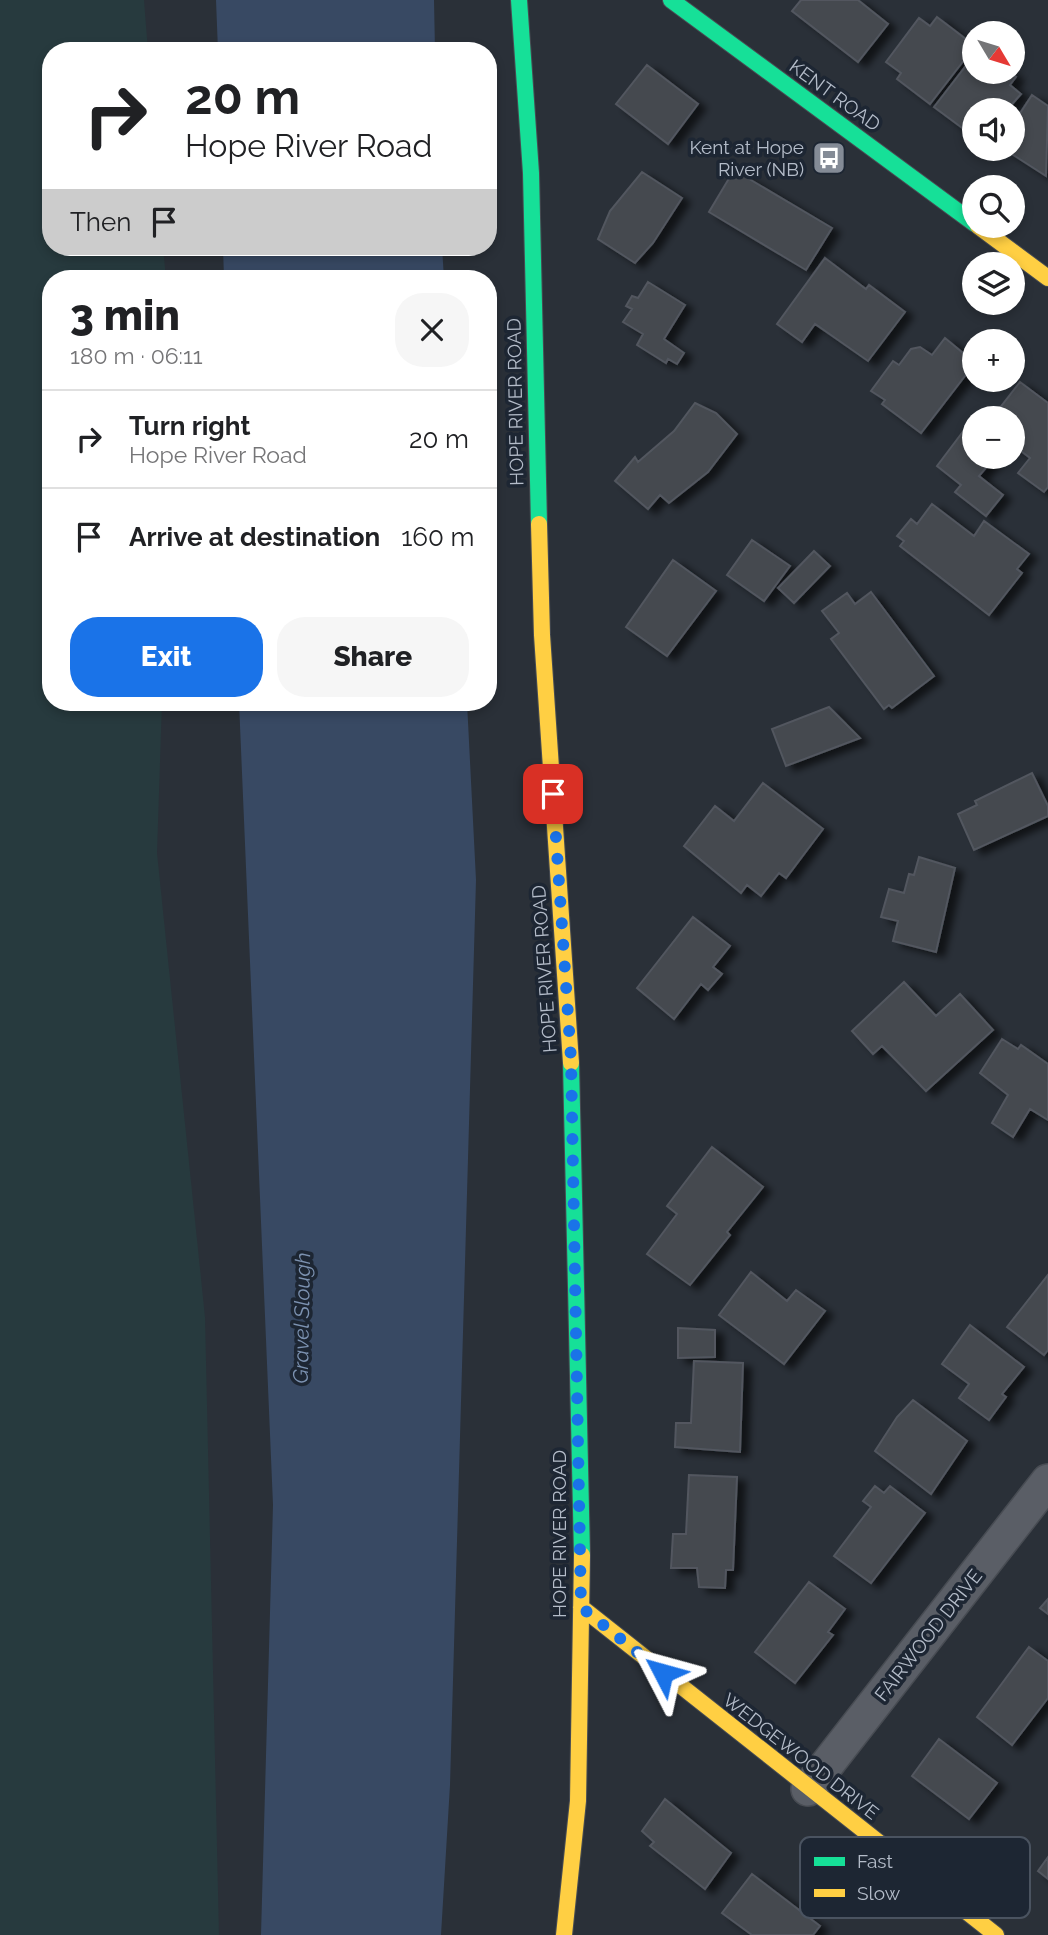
<!DOCTYPE html>
<html lang="en">
<head>
<meta charset="utf-8">
<style>
	body { margin:0; font-family:Raleway,sans-serif; background:#f6f6f6; color:#202124; height:100vh; display:flex; flex-direction:column; font-size:26px; white-space:nowrap }
	* { box-sizing:border-box; margin:0 }
	p { font-size:23px; color:#757577 }
	.icon { flex:none; width:38px; height:38px; fill:none; stroke:currentColor; stroke-width:2; stroke-linecap:round; stroke-linejoin:round }
	.map { position:relative; flex:1; overflow:hidden }
	.drawer { position:absolute; left:42px; top:270px; width:455px; height:441px; display:flex; flex-direction:column; background:#fff; border-radius:28px; box-shadow:0 4px 10px #0003 }
	.drawer>* { flex:none }
	.guide { position:absolute; left:42px; top:42px; width:455px; height:214px; border-radius:28px; box-shadow:0 4px 10px #0003; background:#fff; color:#202124; overflow:hidden }
	.needle { width:46px; rotate:128deg }
	.tools { position:absolute; left:962px; top:21px; display:grid; gap:14px }
	.tools a { display:grid; place-items:center; width:63px; height:63px; border-radius:50%; background:#fff; box-shadow:0 4px 10px #0003; font-size:35px }
	.pin { position:absolute; display:grid; place-items:center; width:60px; height:60px; color:#fff; margin:-30px; border-radius:14px; box-shadow:0 4px 10px #0006 }
	.me { position:absolute; width:77px; margin:-38px; rotate:309deg; stroke-linejoin:round; filter:drop-shadow(0 0 5px #0008) }
	.turn { display:flex; align-items:center; gap:24px; height:147px; padding:0 28px; font-size:32px }
	.turn .icon { width:91px; height:91px; stroke-width:2.5 }
	.turn b { display:block; font-size:49px; line-height:60px }
	.then { display:flex; align-items:center; height:66px; padding:0 28px; background:#0003; gap:14px; font-size:26px }
	.round { display:grid; place-items:center; flex:none; width:74px; height:74px; border-radius:28px; background:#f6f6f6 }
	.overview { display:flex; align-items:center; justify-content:space-between; height:119px; padding:0 28px }
	h1 { font-size:42px; font-weight:800; line-height:52px }
	.cta { display:flex; gap:14px; margin-top:auto; padding:14px 28px }
	.cta a { flex:1; height:80px; border-radius:28px; background:#1a73e8; color:#fff; font-size:28px; font-weight:800; line-height:80px; text-align:center }
	.cta a+a { background:#f6f6f6; color:#202124 }
	ul { padding:0; list-style:none }
	li { display:flex; align-items:center; gap:21px; height:98px; padding:0 28px; border-top:2px solid #e0e0e0 }
	li div { flex:1 }
	li b { display:block; font-size:26px }
	li em { font-style:normal }
	.map>svg:first-child { display:block }
</style>
</head>
<body>
<div class="map">
<svg width="1048" height="1935" viewBox="0 0 1048 1935">
	<defs>
		<filter id="shadow"><feDropShadow dx="8" dy="4.5" stdDeviation="3.5" flood-color="#0009"/></filter>
	</defs>
	<rect width="100%" height="100%" fill="#2a3038"/>
	<path fill="#273a3e" d="M0,0H144L148,51H51V247H163L166,278H51V702H162L157,853L205,1317L219,1935H0Z"/>
	<path fill="#384963" d="M216,0H434L435,51H218Z
		M223,247H442L444,278H224Z
		M239,702H467L476,880L450,1785L441,1935H261L273,1505Z"/>
	<path fill="#444950" stroke="#52575f" stroke-width="2" filter="url(#shadow)" d="M801,0H858L888,24L858,62L792,11Z
		M937,17L975,46L930,104L897,79L901,73L886,62L919,18L930,26Z
		M975,54V72H1010L1016,77L1010,85L1021,94L1007,110H975V128L969,133L934,107Z
		M647,65L698,104L668,144L616,104Z
		M1032,95L1048,106L1046,176L1004,149H1013V124Z
		M734,170L832,228L806,270L709,212Z
		M642,172L682,198L653,243L635,263L598,239L610,211Z
		M825,258L866,289L869,285L905,312L868,361L815,324L802,342L777,324Z
		M648,282L685,305L664,339L684,353L677,364L668,359L666,363L637,345L643,334L623,322L632,309L626,306L632,296L638,298Z
		M945,338L975,363L921,433L882,404L885,400L871,391L893,361L899,365L911,349L920,347L932,355Z
		M1020,382L1048,403V487L1044,492L1018,473L1030,458L1013,445V418H992Z
		M695,403L716,413L737,434L708,472L669,503L660,495L648,509L615,481L635,457L638,462L674,431Z
		M971,421L975,425V457H995L979,476L1003,495L986,516L955,492L961,485L937,466Z
		M932,504L974,536L984,521L1029,554L1017,569L1022,573L989,615L900,546L904,541L897,536L911,519L917,524Z
		M752,540L790,566L764,601L727,575Z
		M814,551L830,566L794,603L778,588Z
		M673,560L716,591L667,656L626,627Z
		M871,592L934,676L892,708L889,705L884,709L831,639L839,633L822,611L847,593L855,604Z
		M829,707L860,738L786,766L772,729Z
		M1032,773L1048,806V816L974,850L958,814L977,805L975,801Z
		M763,783L823,829L786,878L779,873L761,896L747,885L741,893L684,846L715,806L734,821Z
		M919,857L955,868L936,952L893,941L898,921L881,917L889,889L904,893L909,874L914,875Z
		M693,917L730,946L713,967L722,974L708,990L701,984L674,1019L637,988Z
		M904,982L936,1016L960,994L993,1030L926,1091L882,1046L873,1054L852,1031Z
		M1002,1039L1018,1049L1021,1045L1048,1064V1120L1030,1109L1013,1137L992,1123L1008,1095L980,1073Z
		M712,1147L763,1187L727,1232L730,1235L690,1285L647,1254L677,1214L667,1206Z
		M751,1272L787,1301L796,1290L825,1311L784,1364L719,1315Z
		M1048,1275V1350L1044,1355L1007,1327Z
		M970,1325L1024,1367L1002,1394L1006,1397L989,1420L959,1398L969,1384L942,1364Z
		M678,1328L715,1330V1357L678,1358Z
		M694,1361L743,1363L740,1452L675,1447L676,1423H691Z
		M913,1400L967,1441L931,1494L875,1451L897,1417Z
		M689,1475L737,1477L733,1570H726L725,1588L699,1587L697,1568H671L673,1534H686Z
		M875,1486L884,1493L890,1486L925,1513L871,1583L834,1556L871,1507L863,1501Z
		M809,1582L845,1609L828,1632L833,1635L795,1683L755,1652Z
		M1048,1599V1614L1040,1608Z
		M1029,1647L1048,1661V1698L1012,1745L977,1717Z
		M939,1739L997,1783L969,1819L912,1776Z
		M665,1799L731,1853L705,1889L650,1846L654,1842L642,1831Z
		M1048,1857V1879L1038,1871Z
		M752,1874L820,1926L813,1935H752L722,1913Z"/>
	<g fill="none" stroke-linecap="round" stroke-linejoin="round">
		<defs>
			<path id="street" d="M808,1789L1048,1481"/>
			<path id="fast" d="M519,0L531,173L539,524
				M671,0L975,224
				M571,1063L582,1555"/>
			<path id="slow" d="M978,226L1048,278
				M539,524L542,635L571,1063
				M581,1607L996,1935
				M564,1935L578,1801L582,1555"/>
		</defs>
		<use href="#street" stroke="#484c53" stroke-width="36"/>
		<use href="#fast" stroke="#484c53" stroke-width="18"/>
		<use href="#slow" stroke="#484c53" stroke-width="18"/>
		<use href="#street" stroke="#5a5e66" stroke-width="33"/>
		<use href="#fast" stroke="#16e098" stroke-width="16"/>
		<use href="#slow" stroke="#ffcf43" stroke-width="16"/>
	</g>
	<g fill="none" stroke-linecap="round" stroke-linejoin="round">
		<path stroke="#1a73e8" stroke-width="12" stroke-dasharray="0 21.6" d="M553,794L571,1059L581,1607L663,1673"/>
	</g>
	<defs>
		<symbol id="bus-square" viewBox="-11 -11 22 22"><rect x="-9" y="-9" width="18" height="18" rx="4" fill="#848b96" stroke="#1d2633"/><path d="M-5-6H5V4H4V6H2V4H-2V6H-4V4H-5ZM-3.5-4V0h7V-4ZM-3.5 1.2v1.5H-2V1.2ZM2 1.2v1.5H3.5V1.2Z" fill="#fff"/></symbol>
	</defs>
	<g fill-rule="evenodd">
		<use href="#bus-square" x="810" y="139" width="38" height="38"/>
	</g>
	<g text-anchor="middle" stroke-width="7" stroke-linejoin="round" paint-order="stroke">
		<g font-size="19" fill="#b4bcc9" stroke="#1d2633">
			<text transform="translate(835 95) rotate(36)" y="7">KENT ROAD</text>
			<text transform="translate(515 402) rotate(-91)" y="7">HOPE RIVER ROAD</text>
			<text transform="translate(544 969) rotate(-94)" y="7">HOPE RIVER ROAD</text>
			<text transform="translate(559 1534) rotate(-90)" y="7">HOPE RIVER ROAD</text>
			<text transform="translate(928 1635) rotate(-52)" y="7">FAIRWOOD DRIVE</text>
			<text transform="translate(801 1756) rotate(38)" y="7">WEDGEWOOD DRIVE</text>
		</g>
		<g font-size="19" fill="#b4bcc9" stroke="#1d2633" text-anchor="end">
			<text x="804" y="154">Kent at Hope<tspan x="804" dy="22">River (NB)</tspan></text>
		</g>
		<g font-size="21" font-style="italic" fill="#7c92b1" stroke="#1d2633">
			<text transform="translate(302 1318) rotate(-89)" y="7">Gravel Slough</text>
		</g>
	</g>
	<rect x="800" y="1837" width="230" height="81" rx="10" fill="#1d2633" stroke="#4a5360" stroke-width="2"/>
	<rect x="814" y="1857" width="31" height="9" fill="#16e098"/>
	<rect x="814" y="1889" width="31" height="8" fill="#ffcf43"/>
	<g font-size="19" fill="#b4bcc9">
		<text x="857" y="1868">Fast</text>
		<text x="857" y="1900">Slow</text>
	</g>
</svg>
<div class="tools">
<a><svg class="needle" viewBox="-14 -14 28 28"><path d="M0-13l5 13h-10z" fill="#e53935"/><path d="M0 13l5-13h-10z" fill="#757577"/></svg></a>
<a><svg class="icon" aria-label="sound" viewBox="0 0 24 24"><path d="M4 9h4l5-4v14l-5-4H4zM17 9q2 3 0 6"/></svg></a>
<a><svg class="icon" aria-label="search" viewBox="0 0 24 24"><circle cx="10" cy="10" r="6"/><path d="M15 15l6 6"/></svg></a>
<a><svg class="icon" aria-label="layers" viewBox="0 0 24 24"><path d="M12 4l9 5-9 5-9-5zM3 14l9 5 9-5"/></svg></a>
<a>+</a>
<a>−</a>
</div>
<div class="pin" style="left:553px;top:794px;background:#d93025"><svg class="icon" aria-label="arrive" viewBox="0 0 24 24"><path d="M6 21V4h12l-3 4 3 4H6"/></svg></div>
<svg class="me" style="left:663px;top:1673px" viewBox="-20 -20 40 40"><path d="M0-17L14 15 0 8-14 15z" fill="#1a73e8" stroke="#fff" stroke-width="4"/></svg>
<div class="guide">
<div class="turn"><svg class="icon" aria-label="right" viewBox="0 0 24 24"><path d="M7 20v-9h11M14 6l5 5-5 5"/></svg><div><b>20 m</b>Hope River Road</div></div>
<div class="then">Then<svg class="icon" aria-label="arrive" viewBox="0 0 24 24"><path d="M6 21V4h12l-3 4 3 4H6"/></svg></div>
</div>
<section class="drawer">
<div class="overview"><div><h1>3 min</h1><p>180 m · 06:11</p></div><a class="round"><svg class="icon" aria-label="close" viewBox="0 0 24 24"><path d="M6 6l12 12M18 6L6 18"/></svg></a></div>
<ul>
<li><svg class="icon" aria-label="right" viewBox="0 0 24 24"><path d="M7 20v-9h11M14 6l5 5-5 5"/></svg><div><b>Turn right</b><p>Hope River Road</p></div><em>20 m</em></li>
<li><svg class="icon" aria-label="arrive" viewBox="0 0 24 24"><path d="M6 21V4h12l-3 4 3 4H6"/></svg><div><b>Arrive at destination</b></div><em>160 m</em></li>
</ul>
<div class="cta"><a>Exit</a><a>Share</a></div>
</section>
</div>
</body>
</html>
